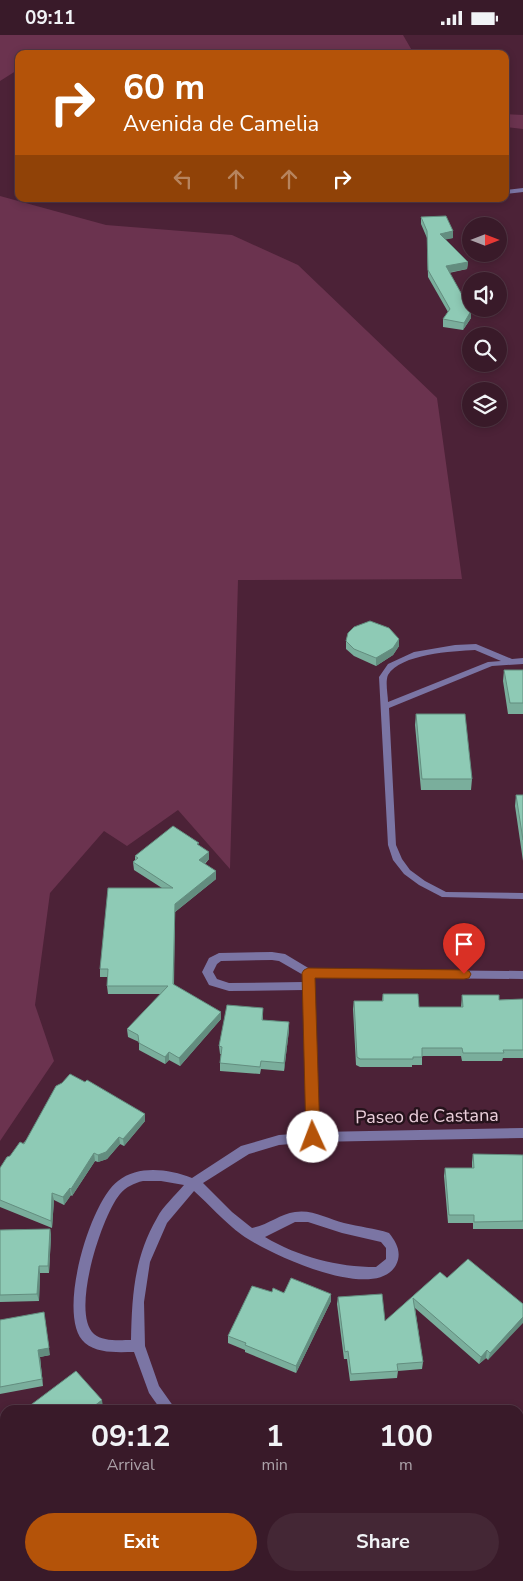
<!DOCTYPE html>
<html lang="en">
<head>
<meta charset="utf-8">
<style>
	body { margin:0; font-family:"Nunito Sans",sans-serif; background:#442735; color:#f1f3f6; height:100vh; display:flex; flex-direction:column; font-size:19px; white-space:nowrap }
	* { box-sizing:border-box; margin:0 }
	p { font-size:16px; color:#aba1a8 }
	.icon { flex:none; width:28px; height:28px; fill:none; stroke:currentColor; stroke-width:2; stroke-linecap:round; stroke-linejoin:round }
	.map { position:relative; flex:1; overflow:hidden }
	.panel { position:absolute; left:0px; top:1370px; width:524px; height:176px; display:flex; flex-direction:column; background:#391a29; border-radius:15px 15px 0 0; box-shadow:0 2px 8px #0003,0 0 0 1px #533846 }
	.panel>* { flex:none }
	.hud { position:absolute; left:15px; top:15px; width:494px; height:152px; border-radius:10px; box-shadow:0 2px 8px #0003,0 0 0 1px #533846; background:#b45309; color:#fff; overflow:hidden }
	.needle { width:32px; rotate:90deg }
	.tools { position:absolute; left:462px; top:182px; display:grid; gap:10px }
	.tools a { display:grid; place-items:center; width:45px; height:45px; border-radius:50%; background:#391a29; box-shadow:0 2px 8px #0003,0 0 0 1px #533846; font-size:25px }
	.pin { position:absolute; display:grid; place-items:center; width:42px; height:42px; color:#fff; margin:-51px -21px; border-radius:50% 50% 50% 0; rotate:-45deg; box-shadow:0 0 5px #0007 }
	.pin .icon { rotate:45deg }
	.me { position:absolute; width:55px; margin:-28px; rotate:358deg; stroke-linejoin:round; filter:drop-shadow(0 0 4px #0008) }
	.turn { display:flex; align-items:center; gap:18px; height:105px; padding:0 25px; font-size:22px }
	.turn .icon { width:65px; height:65px; stroke-width:2.5 }
	.turn b { display:block; font-size:35px; line-height:42px }
	.lanes { display:flex; align-items:center; height:48px; padding:0 25px; background:#0003; justify-content:center; gap:25px; direction:ltr }
	.lanes .off { opacity:.35 }
	.eta { display:flex; justify-content:space-evenly; align-items:center; height:85px; text-align:center }
	.eta b { font-size:30px; font-weight:700; line-height:35px }
	.cta { display:flex; gap:10px; margin-top:auto; padding:10px 25px }
	.cta a { flex:1; height:58px; border-radius:30px; background:#b45309; color:#fff; font-size:20px; font-weight:700; line-height:58px; text-align:center }
	.cta a+a { background:#442735; color:#f1f3f6 }
	.status { display:flex; justify-content:space-between; align-items:center; height:35px; padding:0 25px; background:#391a29; direction:ltr }
	.status svg { height:14px; fill:currentColor }
	.map>svg:first-child { display:block }
</style>
</head>
<body>
<div class="status"><b>09:11</b><svg viewBox="0 0 49 12"><path d="M0 12V9h3v3zM5 12V6h3v6zM10 12V3h3v9zM15 12V0h3v12zM26 1h20v11H26zM47 4h2v5h-2z"/></svg></div>
<div class="map">
<svg width="523" height="1546" viewBox="0 0 523 1546">
	<rect width="100%" height="100%" fill="#4c2237"/>
	<path fill="#6b334f" d="M0,0H403L414,19H19V34L0,46Z
		M505,79L523,80V94L505,92Z
		M0,161L106,190L232,200L298,230L437,363L462,544L238,545L230,834L178,775L127,811L104,796L50,858L35,970L54,1026L0,1106Z"/>
	<g fill="none" stroke-linecap="round" stroke-linejoin="round">
		<path fill="#7b75a4" fill-rule="evenodd" d="M476,609L512,624L523,623V629L492,631L389,673L396,810L402,824L410,835L425,846L446,857L523,858V864L442,862L419,850L404,839L393,825L388,810L379,642L388,629L414,617L455,610ZM475,615L501,626L488,627L388,667C388,660 385,647 388,640C400,619 453,616 475,615Z"/>
		<path fill="#7b75a4" fill-rule="evenodd" d="M523,153V157L505,159V155Z
			M272,917L285,919L310,934L523,936V944L314,942L319,1097L523,1093V1103L313,1107L279,1110L249,1119L203,1148L232,1177L252,1193C268,1190 280,1179 295,1177C312,1174 328,1184 344,1188C359,1192 375,1193 389,1198C397,1208 402,1218 396,1230C375,1269 267,1218 242,1200C224,1187 210,1170 194,1156L167,1188L150,1227L144,1267L145,1311L159,1351L176,1375H161L149,1358L134,1317C119,1317 98,1319 85,1308C55,1283 90,1166 118,1146C139,1130 168,1134 192,1143L241,1111L279,1100L307,1098L304,955L229,956L209,950L202,937L209,923L219,918ZM272,925L279,926L305,941L304,947L229,948L217,944L213,937L217,929L221,926ZM143,1146H161L184,1150C175,1161 163,1171 157,1183C134,1223 132,1260 131,1305C121,1305 103,1307 94,1299C70,1278 102,1180 120,1159C126,1152 134,1148 143,1146ZM295,1187H308L342,1198L381,1207L386,1213V1224L376,1232C337,1232 299,1222 265,1202Z
			M519,1428H523V1442H519Z
			M9,1541H26L24,1546H7Z"/>
	</g>
	<path fill="#7aae9c" d="M19,82V95H16L15,89Z
		M421,182L453,203L445,204L468,227L467,234L449,238L471,276V283L463,295L443,292V284L448,277L428,242L427,203L421,189Z
		M346,606L399,611L393,620L376,631L354,621L346,614Z
		M504,635H523V679H508L503,646Z
		M416,679L472,744L471,755H421L415,690Z
		M516,760H523V826L515,771Z
		M199,811L209,824L205,829L216,844L175,877L174,950L221,977V984L180,1031L169,1025L165,1029L139,1015V1007L128,1002L127,994L161,959H108L107,951L108,942H100V934L162,853L134,835L133,827L135,825V821Z
		M383,959L419,972H461L462,960L499,965L523,964V1023H503L502,1026H462L461,1021H422V1030H412V1032H360L356,1030L353,974L354,966H382Z
		M263,973V985L289,987V995L284,1036L261,1034L260,1039L220,1036V1028L221,1019H220L219,1011Z
		M85,1047L145,1079V1086L124,1111L120,1109L107,1124L98,1127L95,1126L72,1161L71,1160L64,1170L54,1165L52,1193L0,1172V1133L10,1121Z
		M473,1119L523,1120V1194H473V1188H448L444,1141L445,1133H472V1127Z
		M50,1194L51,1201L49,1238H40L39,1266L0,1267V1195Z
		M440,1237L447,1243L523,1269L488,1325L486,1323L479,1329L415,1273L423,1327L422,1334L398,1336L397,1343L350,1346L347,1324H344L337,1269L338,1262L385,1286Z
		M272,1257L331,1259V1266L296,1338L245,1317V1315L228,1308V1301Z
		M0,1285L50,1320L40,1322L43,1351L0,1359Z
		M164,1541H280L287,1546H170Z"/>
	<path fill="#638d7f" d="M453,196V203L439,206L440,199Z
		M468,227L467,234L445,238L446,231Z
		M471,276V283L463,295L464,288Z
		M399,604V611L393,620L376,631V623Z
		M209,817V824L199,833V825Z
		M216,836V844L175,877L174,957L175,869Z
		M221,977V984L180,1031L179,1023Z
		M289,987V995L284,1036V1028Z
		M169,1017V1025L165,1029V1022Z
		M145,1079V1086L124,1111L123,1104Z
		M119,1102L120,1109L107,1124L98,1127V1120Z
		M94,1118L95,1126L72,1161L71,1154Z
		M70,1153L71,1160L64,1170L63,1162Z
		M52,1158L54,1165L52,1193L51,1186Z
		M50,1194L51,1201L49,1238L48,1231Z
		M39,1231L40,1238L39,1266L37,1259Z
		M331,1259V1266L296,1338V1331Z
		M44,1277L50,1320L40,1322L43,1351L38,1315Z
		M523,1282V1288L488,1325L490,1318Z
		M487,1315L486,1323L479,1329L481,1322Z
		M102,1365L103,1372L100,1375H89Z"/>
	<path fill="#8ecab5" stroke="#638d7f" d="M19,82V89H15Z
		M446,181L453,196L440,199L468,227L446,231L471,276L464,288L443,284L450,274L428,235L427,196L421,182Z
		M370,586L389,593L399,604L393,613L376,623L354,614L346,606L348,598L354,592Z
		M504,635H523V668H510Z
		M416,679H465L472,744H422Z
		M516,760H523V805Z
		M173,791L199,808L197,809L209,817L199,825L216,836L175,869L173,949L221,977L179,1023L169,1017L165,1022L139,1008L138,1000L127,994L168,951H107L108,934H100L108,853H173L133,827L138,823L135,821Z
		M383,959H418L419,972H463L462,960H499V965L523,964V1015H503L504,1018H463L462,1013H422V1022H413V1024H360L357,1022L354,966H383Z
		M227,970L263,973L262,985L289,987L284,1028L261,1026L260,1032L220,1028L222,1012L219,1011Z
		M70,1039L85,1047L87,1045L145,1079L123,1104L119,1102L106,1117L98,1120L94,1118L71,1154L70,1153L63,1162L52,1158L51,1186L0,1165V1133L7,1122L10,1121L20,1107L24,1109L56,1051L62,1048Z
		M473,1119L523,1120V1186L474,1187V1180H449L445,1133H474Z
		M50,1194L48,1231H39L37,1259L0,1260V1195Z
		M468,1224L523,1269V1282L490,1318L487,1315L481,1322L413,1263L423,1327L397,1329L398,1336L351,1339L348,1316L345,1317L338,1262L382,1259L385,1286L440,1237L447,1243Z
		M291,1243L331,1259L296,1331L245,1310L246,1308L228,1301L252,1251L272,1257L273,1253L284,1258Z
		M44,1277L49,1313L38,1315L42,1344L0,1352V1285Z
		M76,1336L102,1365L89,1375H24Z
		M519,1471H523V1546H312L313,1541H519Z
		M171,1541H280L287,1546H177Z"/>
	<path fill="#b45309" stroke="#753606" d="M308,933L464,935L469,936L471,939L469,943L464,944L315,943L320,1102L318,1106L313,1108L308,1106L306,1102L302,938L304,935Z"/>
	<g text-anchor="middle" stroke-width="5" stroke-linejoin="round" paint-order="stroke">
		<g font-size="18" fill="#ebcfdb" stroke="#26131c">
			<text transform="translate(427 1081) rotate(-1)" y="6">Paseo de Castana</text>
		</g>
	</g>
</svg>
<div class="tools">
<a><svg class="needle" viewBox="-14 -14 28 28"><path d="M0-13l5 13h-10z" fill="#e53935"/><path d="M0 13l5-13h-10z" fill="#aba1a8"/></svg></a>
<a><svg class="icon" aria-label="sound" viewBox="0 0 24 24"><path d="M4 9h4l5-4v14l-5-4H4zM17 9q2 3 0 6"/></svg></a>
<a><svg class="icon" aria-label="search" viewBox="0 0 24 24"><circle cx="10" cy="10" r="6"/><path d="M15 15l6 6"/></svg></a>
<a><svg class="icon" aria-label="layers" viewBox="0 0 24 24"><path d="M12 4l9 5-9 5-9-5zM3 14l9 5 9-5"/></svg></a>
</div>
<div class="pin" style="left:464px;top:939px;background:#d93025"><svg class="icon" aria-label="arrive" viewBox="0 0 24 24"><path d="M6 21V4h12l-3 4 3 4H6"/></svg></div>
<svg class="me" style="left:313px;top:1102px" viewBox="-20 -20 40 40"><circle r="19" fill="#fff"/><path d="M0-13L10 11 0 6-10 11z" fill="#b45309"/></svg>
<div class="hud">
<div class="turn"><svg class="icon" aria-label="right" viewBox="0 0 24 24"><path d="M7 20v-9h11M14 6l5 5-5 5"/></svg><div><b>60 m</b>Avenida de Camelia</div></div>
<div class="lanes"><svg class="icon off" aria-label="left" viewBox="0 0 24 24"><path d="M17 20v-9H6M10 6l-5 5 5 5"/></svg><svg class="icon off" aria-label="ahead" viewBox="0 0 24 24"><path d="M12 20V5M6 11l6-6 6 6"/></svg><svg class="icon off" aria-label="ahead" viewBox="0 0 24 24"><path d="M12 20V5M6 11l6-6 6 6"/></svg><svg class="icon" aria-label="right" viewBox="0 0 24 24"><path d="M7 20v-9h11M14 6l5 5-5 5"/></svg></div>
</div>
<section class="panel">
<div class="eta">
<div><b>09:12</b><p>Arrival</p></div>
<div><b>1</b><p>min</p></div>
<div><b>100</b><p>m</p></div>
</div>
<div class="cta"><a>Exit</a><a>Share</a></div>
</section>
</div>
</body>
</html>
